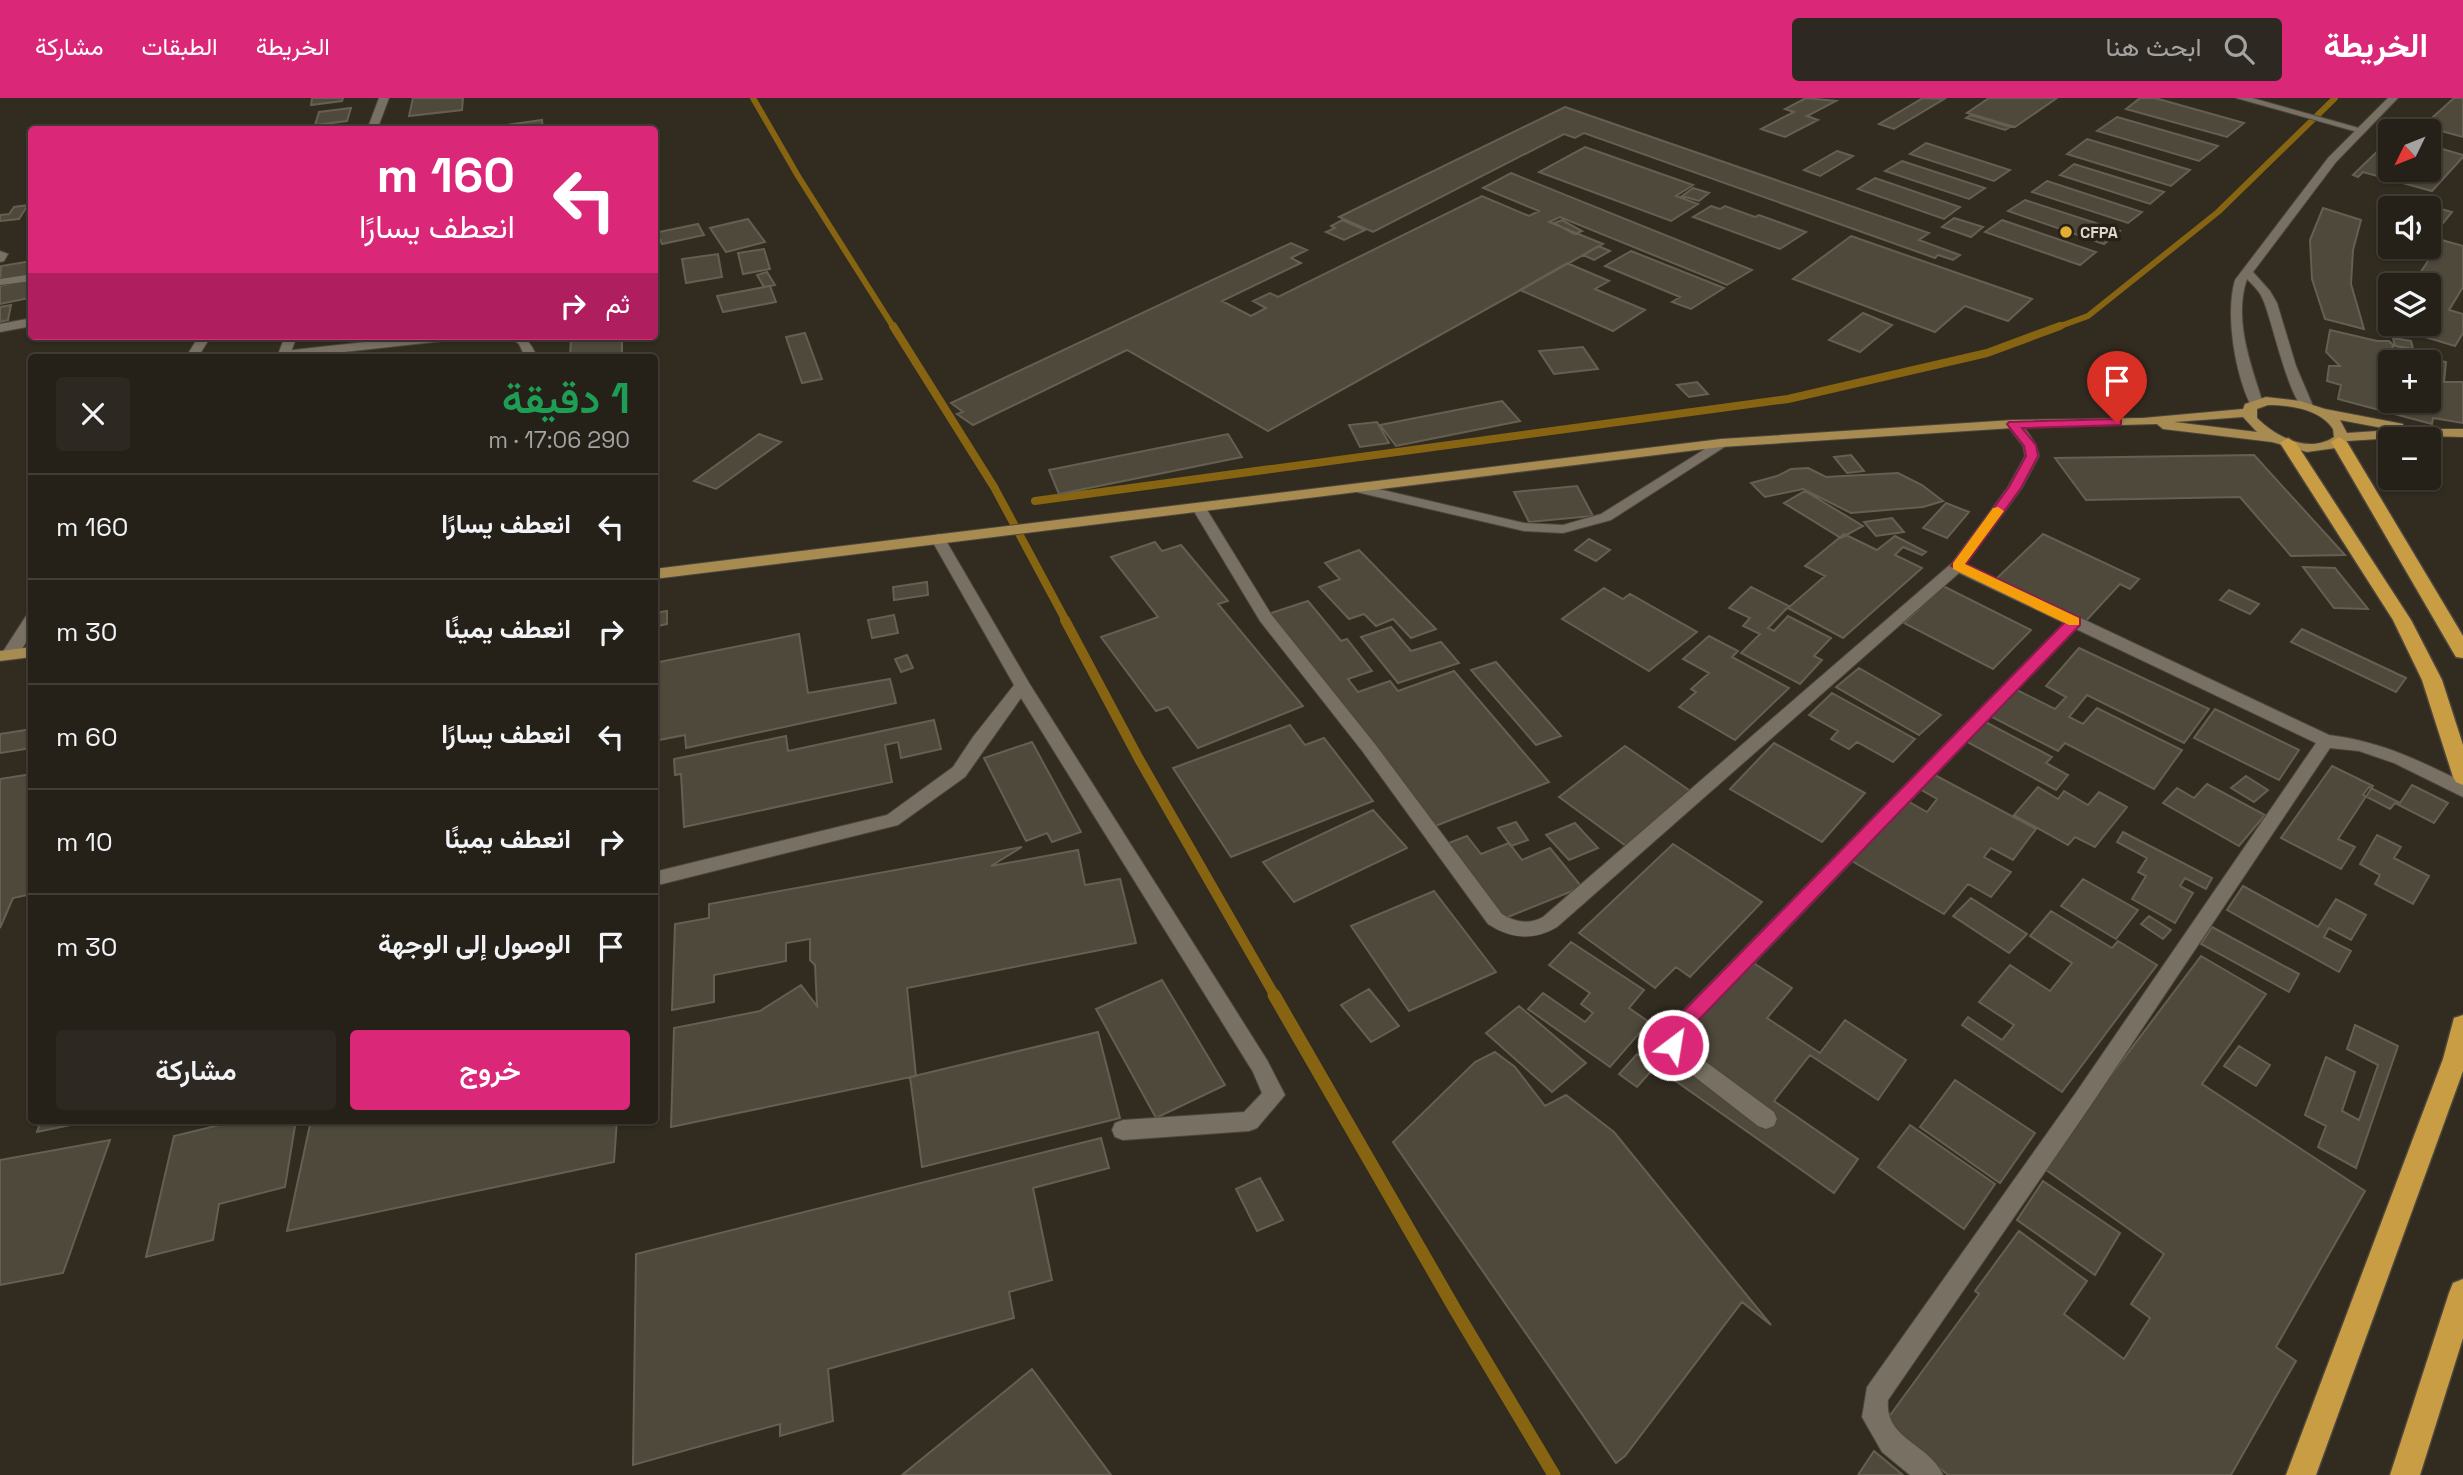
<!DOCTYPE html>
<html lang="ar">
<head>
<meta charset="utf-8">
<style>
	body { margin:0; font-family:"Space Grotesk",Vazirmatn,sans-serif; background:#2d2821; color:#f1f3f6; direction:rtl; height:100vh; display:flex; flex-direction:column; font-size:26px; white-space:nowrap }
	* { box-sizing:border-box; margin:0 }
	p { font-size:23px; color:#a3a3a2 }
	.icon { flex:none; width:38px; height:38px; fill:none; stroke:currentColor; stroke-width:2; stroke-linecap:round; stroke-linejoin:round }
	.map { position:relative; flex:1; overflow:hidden; direction:ltr }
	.panel { position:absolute; left:28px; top:256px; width:630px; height:770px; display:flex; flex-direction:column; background:#252018; border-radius:7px; box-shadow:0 2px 5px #0004,0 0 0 2px #423e37; direction:rtl }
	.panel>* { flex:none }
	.guide { position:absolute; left:28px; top:28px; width:630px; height:214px; border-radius:7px; box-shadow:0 2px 5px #0004,0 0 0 2px #423e37; direction:rtl; background:#db2777; color:#fff; overflow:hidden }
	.needle { width:46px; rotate:227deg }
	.tools { position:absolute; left:2378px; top:21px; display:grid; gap:14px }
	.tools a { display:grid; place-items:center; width:63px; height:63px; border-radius:7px; background:#252018; box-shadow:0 2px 5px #0004,0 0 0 2px #423e37; font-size:35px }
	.pin { position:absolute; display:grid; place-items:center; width:60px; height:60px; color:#fff; margin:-72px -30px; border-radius:50% 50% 50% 0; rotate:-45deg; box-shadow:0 0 7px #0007 }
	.pin .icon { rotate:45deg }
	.me { position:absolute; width:77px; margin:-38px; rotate:31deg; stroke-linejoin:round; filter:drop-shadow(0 0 5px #0008) }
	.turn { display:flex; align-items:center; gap:24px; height:147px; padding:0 28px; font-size:32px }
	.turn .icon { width:91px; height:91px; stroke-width:2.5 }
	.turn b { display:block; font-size:49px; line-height:60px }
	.then { display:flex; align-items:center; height:66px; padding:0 28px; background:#0003; gap:14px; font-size:26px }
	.round { display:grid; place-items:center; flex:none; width:74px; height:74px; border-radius:7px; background:#2d2821 }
	.head { display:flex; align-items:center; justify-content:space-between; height:119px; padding:0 28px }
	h1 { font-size:42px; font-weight:600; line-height:52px; color:#1e9e55 }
	.cta { display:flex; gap:14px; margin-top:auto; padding:14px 28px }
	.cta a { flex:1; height:80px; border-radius:7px; background:#db2777; color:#fff; font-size:28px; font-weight:600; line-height:80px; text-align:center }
	.cta a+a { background:#2d2821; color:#f1f3f6 }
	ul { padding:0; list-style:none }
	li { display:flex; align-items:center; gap:21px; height:105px; padding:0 28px; border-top:2px solid #423e37 }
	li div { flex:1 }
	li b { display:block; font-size:26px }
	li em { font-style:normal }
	header { display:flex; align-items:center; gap:42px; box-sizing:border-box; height:98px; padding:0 35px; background:#db2777; color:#fff }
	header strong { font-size:33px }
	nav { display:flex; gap:38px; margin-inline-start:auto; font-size:24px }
	.search { width:490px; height:63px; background:#2d2821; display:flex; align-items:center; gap:18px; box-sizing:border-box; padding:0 24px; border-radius:7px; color:#a3a3a2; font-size:26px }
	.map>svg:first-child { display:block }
</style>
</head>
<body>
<header>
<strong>الخريطة</strong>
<div class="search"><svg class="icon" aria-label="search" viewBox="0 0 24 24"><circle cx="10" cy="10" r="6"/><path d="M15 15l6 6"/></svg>ابحث هنا</div>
<nav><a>الخريطة</a><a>الطبقات</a><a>مشاركة</a></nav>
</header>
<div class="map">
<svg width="2463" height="1377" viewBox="0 0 2463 1377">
	<rect width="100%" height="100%" fill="#312b20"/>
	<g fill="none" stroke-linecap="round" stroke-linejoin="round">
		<path stroke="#876411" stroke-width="6" d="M753,0L798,78L894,230
			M2055,230L2088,218L2218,114L2335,0"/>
		<path stroke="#876411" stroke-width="8" d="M893,228L994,389L1066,523
			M1035,403L1788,301L1987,255L2060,228"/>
		<path stroke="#876411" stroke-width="10" d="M1065,522L1139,661L1275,898"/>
		<path stroke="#876411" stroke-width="13" d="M1274,897L1456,1213L1554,1377"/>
	</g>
	<path fill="#4f493c" stroke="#655f52" stroke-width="2" fill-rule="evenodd" d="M312,0H343L342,3L311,7Z
		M413,0H463L462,12L409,18Z
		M1806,0L1836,3L1807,18L1818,22L1785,39L1761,31L1794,14L1785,11Z
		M1923,0L1944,1L1894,31L1879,26Z
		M1989,0H2057L2015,29L1967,15Z
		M2140,0H2155L2244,25L2227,39L2126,11Z
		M2454,0H2463V39L2423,28Z
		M1565,9L1929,135L1919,142L1960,157L1953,162L1938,157L1935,160L1584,35L1575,40L1564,36L1373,134L1339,119Z
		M351,10L347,23L315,27L319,14Z
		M1971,17L2010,29L2005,32L1966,20Z
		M2117,19L2218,48L2199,63L2097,33Z
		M542,22L543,32H470Z
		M2087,41L2190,72L2171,88L2067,56Z
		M2390,41V72H2429V47L2463,57V59L2432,93L2363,74L2358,79L2353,77Z
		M1926,45L2010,72L1994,83L1910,56Z
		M1585,49L1693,87L1676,98L1698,106L1671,123L1539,74Z
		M1837,53L1853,58L1820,78L1804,72Z
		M1902,63L1985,90L1969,101L1885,73Z
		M2074,66L2164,94L2150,106L2060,77Z
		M1511,75L1752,172L1727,187L1560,119L1549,124L1603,146L1268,333L1127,252L973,327L957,316L963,314L951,305L1291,145L1307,152L1291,160L1301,165L1222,203L1251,218L1266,210L1253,203L1270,195L1278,199L1482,98L1529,118L1539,113L1483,90Z
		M1875,80L1960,109L1944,121L1858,91Z
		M2047,83L2142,114L2128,125L2032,94Z
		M1693,90L1709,95L1699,103L1682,98Z
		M2392,97L2452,114L2443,125L2429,121V110H2392L2382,108Z
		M2025,102L2120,133L2104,146L2008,113Z
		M28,107L19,121L0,123V117L9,116L14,109Z
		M1711,108L1720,111L1725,108L1755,119L1759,117L1806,134L1780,151L1693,119Z
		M2323,110L2361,122L2353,152L2351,186L2364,231L2325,221L2312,181L2310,142Z
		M1954,120L1983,129L1971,139L1942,129Z
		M748,121L765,144L726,154L710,130Z
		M1342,122L1365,132L1344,142L1326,134L1335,130L1331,128Z
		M1562,122L1582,133L1574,136L1554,125Z
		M2002,122L2096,154L2080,167L1985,134Z
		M698,126L704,137L662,146L660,141L654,142V135Z
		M1851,138L2032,201L2008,223L1965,208L1935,234L1793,181Z
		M2442,142L2463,148V189L2449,212L2463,216V235L2455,248L2402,232L2406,226H2429V187H2412Z
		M1598,148L1610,153L1594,162L1583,157Z
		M764,151L770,171L743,176L738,155Z
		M1631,153L1724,190L1691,211L1672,204L1680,199L1605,168Z
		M718,156L722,179L686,185L682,161Z
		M32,163V179L0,184L1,168Z
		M1567,165L1609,183L1595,191L1645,212L1613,233L1520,192Z
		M767,174L775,187L764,189L757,177Z
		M29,182V200L0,206V188Z
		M770,188L776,204L723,214L717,198Z
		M11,207L8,222L0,224V209Z
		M1863,215L1892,227L1860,254L1829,242Z
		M2330,232L2377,243H2389L2393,247L2392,253L2446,264L2444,284H2463V325L2433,320L2432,326L2338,301L2341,287L2327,283L2329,268H2340L2326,254ZM2390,264H2429V303H2390Z
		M805,235L822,281L802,285L786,239Z
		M587,238H622V259H570L571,240Z
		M2393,240L2411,243L2413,251L2395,248Z
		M1583,249L1598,271L1554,276L1539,253Z
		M1697,284L1708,296L1689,299L1677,287Z
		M1502,303L1520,323L1396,348L1380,327Z
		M1377,324L1389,345L1360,349L1349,327Z
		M759,336L781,344L716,391L694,383Z
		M1228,336L1242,359L1059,396L1049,372Z
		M1851,357L1864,373L1847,375L1834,359Z
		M2254,357L2345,457L2291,458L2240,399L2086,402L2055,360Z
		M1808,370L1826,379L1898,375L1922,387L1943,403L1923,409L1851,415L1803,391L1765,399L1751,385L1777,378L1791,371Z
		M1577,388L1593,418L1529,424L1514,394Z
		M1805,393L1863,428L1841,440L1784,405Z
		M1946,405L1969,414L1947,440L1923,430Z
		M1892,420L1904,434L1876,438L1864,424Z
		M1844,436L1877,452L1895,438L1926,454L1922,457L1903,449L1895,457L1922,470L1843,540L1788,510L1825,478L1805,468Z
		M2043,436L2139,481L2130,491L2120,486L2084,525L1995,482Z
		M1589,441L1610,452L1596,463L1575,452Z
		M1155,444L1162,453L1181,447L1228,503L1218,506L1303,608L1198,650L1168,609L1156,613L1101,539L1158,519L1111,459Z
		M1359,452L1436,531L1411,540L1393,521L1376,528L1364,516L1349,521L1319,489L1340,481L1325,465Z
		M2303,469L2335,470L2368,511L2334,510Z
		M927,484L928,497L894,502L893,489Z
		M1943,488L2031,532L1993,571L1904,525Z
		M1751,489L1789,508L1768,530L1774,533L1788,518L1831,540L1814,558L1822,562L1800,586L1741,555L1760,536L1743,528L1750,520L1729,510Z
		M1604,490L1623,501L1630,496L1697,534L1649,573L1562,521Z
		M2229,492L2259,506L2250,516L2220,502Z
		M1308,503L1341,543L1347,541L1372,573L1348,581L1358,594L1390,583L1398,593L1454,573L1549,684L1430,730L1268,516Z
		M667,513V526L654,529V515Z
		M894,517L898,535L872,540L868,522Z
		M1391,529L1411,553L1441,544L1459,565L1398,585L1361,539Z
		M2302,531L2406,580L2396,594L2291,544Z
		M799,536L808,595L890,581L896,605L686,650L685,637L654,643V565Z
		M1709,538L1738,553L1732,559L1789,590L1735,642L1679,609L1696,594L1691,591L1709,575L1683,561Z
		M2079,550L2209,611L2184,645L2087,597L2069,619L2083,626L2097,610L2182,652L2154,691L2065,645L2058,653L1988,617L2013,590L2055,611L2066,599L2046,588Z
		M907,557L913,570L901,574L895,561Z
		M1496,564L1561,638L1536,647L1471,572Z
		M1859,570L1941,617L1919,637L1836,589Z
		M1832,595L1915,641L1893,664L1857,644L1849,651L1831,641L1838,633L1809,617Z
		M2215,611L2299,652L2279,682L2194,640Z
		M1978,620L2052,659L2046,665L2068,677L2056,692L1960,640Z
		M934,622L941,651L901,660L898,644L885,647L892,684L684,729L681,676L675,677L674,661L786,638L788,653Z
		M1290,627L1305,647L1324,640L1373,703L1231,759L1173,670Z
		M32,631V650L0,655V636Z
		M1032,644L1081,734L1052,744L1047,735L1026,743L984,660Z
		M1774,645L1865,695L1822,744L1730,691Z
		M1625,648L1692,694L1626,748L1559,699Z
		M2332,668L2373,688L2338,741L2355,749L2341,771L2281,740Z
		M1931,675L2036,731L2013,762L1991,750L1984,759L2011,774L1991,799L1968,786L1944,816L1850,762L1902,700L1927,714L1937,701L1918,690Z
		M32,676V796L13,800L0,830V681Z
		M2246,678L2268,692L2254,704L2231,690Z
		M2207,686L2265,717L2239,748L2163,705L2177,690L2194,700Z
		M2412,687L2448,705L2434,725L2395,705L2390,711L2363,697L2369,689L2400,705Z
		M2038,689L2058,701L2064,693L2088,707L2099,694L2127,709L2095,749L2075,739L2068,747L2014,717Z
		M1373,712L1407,750L1294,804L1263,764Z
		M1516,724L1528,742L1511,748L1498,730Z
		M1575,725L1598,750L1569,762L1546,737Z
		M2123,734L2212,780L2206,791L2185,780L2180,788L2193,795L2175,825L2132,801L2146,778L2138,774L2147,760L2117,744Z
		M2377,737L2401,749L2394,760L2429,778L2413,806L2375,786L2380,777L2360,766Z
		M1467,738L1481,756L1509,745L1522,762L1550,750L1582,789L1498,823L1441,748Z
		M1673,746L1762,804L1690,879L1676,869L1655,890L1579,835Z
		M1022,749L991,768L1078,752L1085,787L1120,781L1136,845L907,890L916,978L671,1029L674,930L760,913L801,887L817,908L815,867L810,862V841L786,845V863L714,877V904L672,912L675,826L709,820V806Z
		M2083,781L2138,812L2116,841L2061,808Z
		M2243,788L2318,829L2336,801L2366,817L2351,842L2329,830L2324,839L2351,853L2339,874L2227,812Z
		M1434,793L1496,874L1409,913L1351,828Z
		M1971,800L2027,836L2009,855L1953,818Z
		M2051,813L2112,850L2118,843L2157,867L2062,994L1962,927L1968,919L2002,942L2014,927L1979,904L2010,867L2050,893L2072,865L2030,838Z
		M2149,818L2171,832L2163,841L2141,826Z
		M2212,829L2299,876L2289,894L2201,846Z
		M1571,844L1644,892L1629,910L1649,924L1610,969L1528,911L1543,895L1585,924L1593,915L1581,906L1590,895L1549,867Z
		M2201,858L2266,896L2202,986L2365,1093L2276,1249L2296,1263L2231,1377H1948L1885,1324L1979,1196L1975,1193L2019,1133L2087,1183L2064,1216L2124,1261L2150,1220L2131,1206L2164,1156L2042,1069Z
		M1749,862L1792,890L1767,920L1820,955L1845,922L1906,962L1878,1002L1810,957L1774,1003L1858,1061L1834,1095L1656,969Z
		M1162,882L1225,987L1156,1020L1096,911Z
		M1369,891L1399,928L1371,944L1341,907Z
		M1519,908L1586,965L1552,994L1486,935Z
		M2355,927L2398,948L2356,1070L2318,1049L2326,1028L2305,1017L2326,959L2355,974L2342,1013L2359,1022L2378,967L2347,951Z
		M1098,934L1120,1020L922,1069L910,979Z
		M2239,948L2270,967L2256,988L2224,968Z
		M1495,954L1515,969L1545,1008L1566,997L1614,1034L1771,1227L1742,1204L1625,1358L1616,1365L1393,1044L1475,964Z
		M1637,956L1655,969L1637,989L1619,976Z
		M1955,982L2035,1035L2000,1085L1920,1029Z
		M41,1022H95L37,1034Z
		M240,1022H296L285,1089L219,1106L213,1142L146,1159L174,1038Z
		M311,1022H617L614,1064L287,1133Z
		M1910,1027L1995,1086L1964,1131L1878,1069Z
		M1101,1040L1109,1070L1033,1090L1052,1182L1009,1194L1014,1220L828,1271L833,1323L780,1338V1326L633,1367L636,1156Z
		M110,1042L63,1175L0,1187V1062Z
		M1260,1080L1283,1122L1257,1133L1236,1091Z
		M2043,1083L2120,1135L2095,1177L2017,1122Z
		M1032,1271L1111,1377H902Z
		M1874,1353L1903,1377H1858Z"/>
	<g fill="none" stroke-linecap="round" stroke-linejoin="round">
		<defs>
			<path id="lane" d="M2236,0H2252L2366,32L2361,35Z
				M199,238H211L198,259H186Z
				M419,238H458L452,242L299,259L278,257L284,253Z
				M508,238C526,238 530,243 537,259H525L519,246Z
				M1721,341L1728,345L1726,348L1611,422L1563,435L1524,433L1352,393L1350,390L1357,386L1524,425L1563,427L1601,416Z
				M32,517V535L16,560H4L2,556L4,552L26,518Z"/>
			<path id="street" d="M0,153L8,156L4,163L0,164Z
				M32,176V183L0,187V181Z
				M32,220V228L0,234V226Z
				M2013,322C2026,328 2036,344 2039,358L2022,390L1966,466L2329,637C2380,643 2418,662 2463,684V699L2394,665L2359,653L2330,650L2089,1010L1888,1302C1884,1341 1930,1346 1943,1377H1910L1882,1354L1862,1319L1867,1289L2075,996L2316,645L2076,531L1686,936L1684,946L1687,950L1774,1014L1777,1021L1774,1028L1766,1031L1758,1028L1673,962L1663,948L1670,926L2064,525L1959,475L1557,829C1533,843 1511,841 1488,826L1363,654L1260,523L1192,410L1194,407H1204L1271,516L1375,646L1502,816C1515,824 1529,827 1543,819L1952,465L2008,389L2025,358L2023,348L2006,326Z
				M938,436L945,441L1029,585L1267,962L1285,997L1257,1030L1249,1033L1123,1042L1115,1039L1112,1032L1115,1025L1123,1022L1244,1014L1262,995L1253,974L1021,600L965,679L898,727L654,788V774L887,717L953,669L973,639L1014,587L931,441Z"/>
			<path id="secondary" d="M379,0H389L377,32H367Z
				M2388,0H2398L2336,64L2253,174L2270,193L2277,205L2296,268L2313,308L2306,312C2290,306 2272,223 2264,204C2261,195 2254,188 2247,181C2233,221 2251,267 2263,305L2256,309L2251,308C2235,275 2225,217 2235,182L2328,60Z
				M285,238H297L289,259H277Z"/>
			<path id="primary" d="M2266,299L2300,303L2325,311L2398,325L2403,326V331H2463V339L2426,338L2347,343L2336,350L2307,354L2272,344L2163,331L2157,326L2013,330L1721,349L654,481V471L1721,341L2013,322L2143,320L2243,311L2245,306ZM2268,307C2290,307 2320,311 2333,331L2334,339C2309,356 2276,339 2257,320V311ZM2243,319L2257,334L2174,324ZM2340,322L2393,332L2347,335Z
				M32,549V559L0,563V553Z"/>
			<path id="highway" d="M2339,339L2347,344L2463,538V560L2456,559L2453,554L2331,344Z
				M2288,340L2296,345L2411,522L2442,582L2463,647V687L2456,684L2453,679L2422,582L2393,522L2280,345Z
				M2463,917V973L2316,1377H2286L2443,961L2454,920Z
				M2463,1181V1240L2420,1377H2390L2449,1195L2453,1185Z"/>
		</defs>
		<use href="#lane" stroke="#4c463d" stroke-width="2"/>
		<use href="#street" stroke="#4c463d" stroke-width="2"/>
		<use href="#secondary" stroke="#4c463d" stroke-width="2"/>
		<use href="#primary" stroke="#4c463d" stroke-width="2"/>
		<use href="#highway" stroke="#4c463d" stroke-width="3"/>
		<use href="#lane" fill="#777063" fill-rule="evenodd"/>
		<use href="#street" fill="#777063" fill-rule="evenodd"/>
		<use href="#secondary" fill="#777063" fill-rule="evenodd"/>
		<use href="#primary" fill="#a88b50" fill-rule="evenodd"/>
		<use href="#highway" fill="#c89d43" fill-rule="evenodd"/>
	</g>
	<path fill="#db2777" stroke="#8e194d" stroke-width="2" d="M2117,321L2121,322V327L2022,330L2036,347L2038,358L2021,390L1966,466L2080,520V527L1685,936L1679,953L1673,956L1666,953L1663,947L1670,927L2065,524L1951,468L2009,389L2026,358L2024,348L2007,326L2009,324Z"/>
	<path fill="#f59e0b" d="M1998,409L2004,413L1965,466L2079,520V527H2069L1953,471V465L1993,410Z"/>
	<circle fill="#e3ae35" stroke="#272116" stroke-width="2.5" cx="2066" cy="134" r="7"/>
	<g text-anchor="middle" stroke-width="7" stroke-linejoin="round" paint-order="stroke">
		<g font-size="16" font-weight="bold" fill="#ddd9d2" stroke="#272116" text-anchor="start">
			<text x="2080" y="140">CFPA</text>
		</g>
	</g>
</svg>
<div class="tools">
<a><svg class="needle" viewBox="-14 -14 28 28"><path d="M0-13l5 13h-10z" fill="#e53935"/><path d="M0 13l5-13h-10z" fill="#a3a3a2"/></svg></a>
<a><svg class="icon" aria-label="sound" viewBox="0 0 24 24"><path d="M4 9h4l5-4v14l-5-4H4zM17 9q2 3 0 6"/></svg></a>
<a><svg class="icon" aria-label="layers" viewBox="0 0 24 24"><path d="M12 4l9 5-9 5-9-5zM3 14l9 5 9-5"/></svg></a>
<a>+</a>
<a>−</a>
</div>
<div class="pin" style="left:2117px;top:325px;background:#d93025"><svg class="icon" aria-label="arrive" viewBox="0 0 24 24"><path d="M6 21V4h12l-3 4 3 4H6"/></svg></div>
<svg class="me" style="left:1673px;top:947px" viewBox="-20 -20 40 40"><circle r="17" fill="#db2777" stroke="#fff" stroke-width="3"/><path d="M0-11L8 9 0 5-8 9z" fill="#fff"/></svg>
<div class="guide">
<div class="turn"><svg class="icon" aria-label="left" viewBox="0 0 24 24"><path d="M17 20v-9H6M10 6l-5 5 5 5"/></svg><div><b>160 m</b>انعطف يسارًا</div></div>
<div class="then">ثم<svg class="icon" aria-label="right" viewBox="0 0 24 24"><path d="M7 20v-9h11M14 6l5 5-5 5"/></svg></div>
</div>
<section class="panel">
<div class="head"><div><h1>1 دقيقة</h1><p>290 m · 17:06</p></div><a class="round"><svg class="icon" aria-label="close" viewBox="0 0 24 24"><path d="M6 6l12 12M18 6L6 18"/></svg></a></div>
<ul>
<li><svg class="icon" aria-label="left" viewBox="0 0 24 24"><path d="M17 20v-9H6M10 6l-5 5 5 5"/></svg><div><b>انعطف يسارًا</b></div><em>160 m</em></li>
<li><svg class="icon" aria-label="right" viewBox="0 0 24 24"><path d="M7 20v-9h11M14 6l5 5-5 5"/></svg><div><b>انعطف يمينًا</b></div><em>30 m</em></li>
<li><svg class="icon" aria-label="left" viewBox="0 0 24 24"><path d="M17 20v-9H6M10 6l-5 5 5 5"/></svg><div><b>انعطف يسارًا</b></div><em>60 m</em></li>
<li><svg class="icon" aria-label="right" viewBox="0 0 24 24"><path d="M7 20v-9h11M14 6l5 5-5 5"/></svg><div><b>انعطف يمينًا</b></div><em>10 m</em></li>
<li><svg class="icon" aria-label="arrive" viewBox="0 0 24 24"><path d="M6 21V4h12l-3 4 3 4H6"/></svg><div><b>الوصول إلى الوجهة</b></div><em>30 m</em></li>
</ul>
<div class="cta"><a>خروج</a><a>مشاركة</a></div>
</section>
</div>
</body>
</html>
